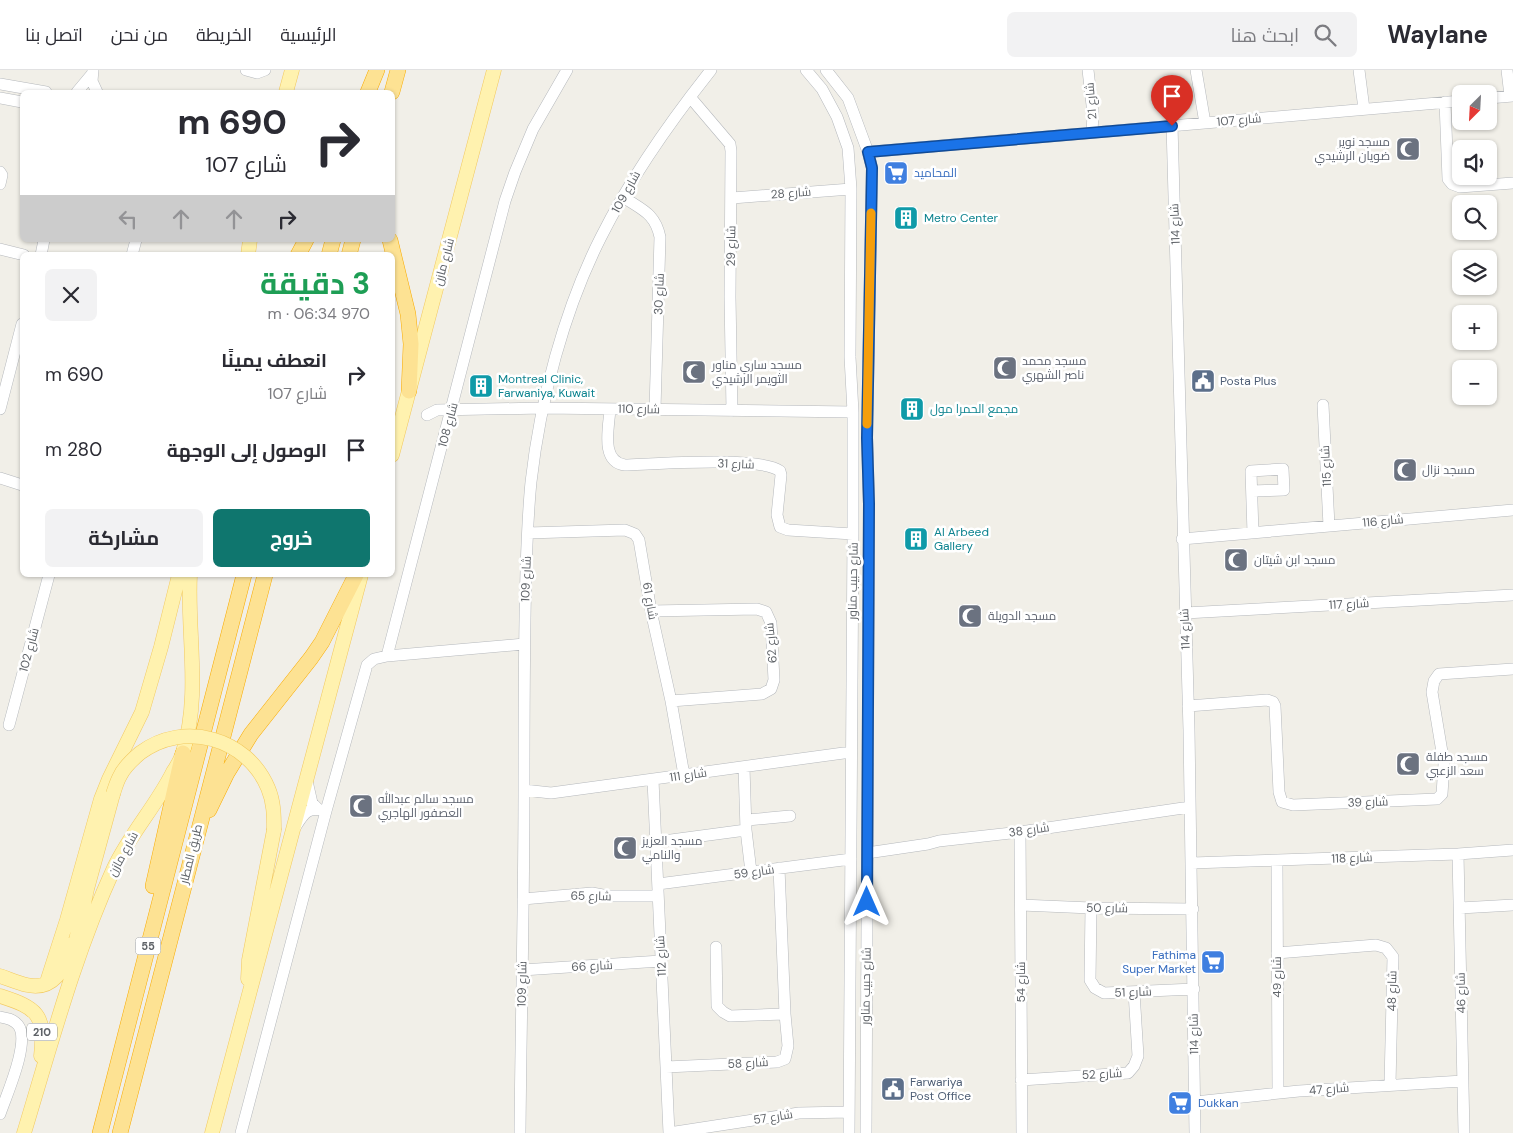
<!DOCTYPE html>
<html lang="ar">
<head>
<meta charset="utf-8">
<style>
	body { margin:0; font-family:"DM Sans",Cairo,sans-serif; background:#f2f2f3; color:#2b2b33; direction:rtl; height:100vh; display:flex; flex-direction:column; font-size:19px; white-space:nowrap }
	* { box-sizing:border-box; margin:0 }
	p { font-size:16px; color:#7c7c81 }
	.icon { flex:none; width:28px; height:28px; fill:none; stroke:currentColor; stroke-width:2; stroke-linecap:round; stroke-linejoin:round }
	.map { position:relative; flex:1; overflow:hidden; direction:ltr }
	.details { position:absolute; left:20px; top:182px; width:375px; height:325px; display:flex; flex-direction:column; background:#fff; border-radius:8px; box-shadow:0 1px 4px #0004; direction:rtl }
	.details>* { flex:none }
	.banner { position:absolute; left:20px; top:20px; width:375px; height:152px; border-radius:8px; box-shadow:0 1px 4px #0004; direction:rtl; background:#fff; color:#2b2b33; overflow:hidden }
	.needle { width:32px; rotate:204deg }
	.buttons { position:absolute; left:1452px; top:15px; display:grid; gap:10px }
	.buttons a { display:grid; place-items:center; width:45px; height:45px; border-radius:8px; background:#fff; box-shadow:0 1px 4px #0004; font-size:25px }
	.pin { position:absolute; display:grid; place-items:center; width:42px; height:42px; color:#fff; margin:-51px -21px; border-radius:50% 50% 50% 0; rotate:-45deg; box-shadow:0 0 5px #0007 }
	.pin .icon { rotate:45deg }
	.me { position:absolute; width:55px; margin:-28px; rotate:0deg; stroke-linejoin:round; filter:drop-shadow(0 0 4px #0008) }
	.turn { display:flex; align-items:center; gap:18px; height:105px; padding:0 25px; font-size:22px }
	.turn .icon { width:65px; height:65px; stroke-width:2.5 }
	.turn b { display:block; font-size:35px; line-height:42px }
	.lanes { display:flex; align-items:center; height:48px; padding:0 25px; background:#0003; justify-content:center; gap:25px; direction:ltr }
	.lanes .off { opacity:.35 }
	.round { display:grid; place-items:center; flex:none; width:52px; height:52px; border-radius:8px; background:#f2f2f3 }
	.summary { display:flex; align-items:center; justify-content:space-between; height:85px; padding:0 25px }
	h1 { font-size:30px; font-weight:700; line-height:38px; color:#1e9e55 }
	.cta { display:flex; gap:10px; margin-top:auto; padding:10px 25px }
	.cta a { flex:1; height:58px; border-radius:8px; background:#0f766e; color:#fff; font-size:20px; font-weight:700; line-height:58px; text-align:center }
	.cta a+a { background:#f2f2f3; color:#2b2b33 }
	ul { padding:0; list-style:none }
	li { display:flex; align-items:center; gap:15px; height:75px; padding:0 25px }
	li div { flex:1 }
	li b { display:block; font-size:19px }
	li em { font-style:normal }
	header { display:flex; align-items:center; gap:30px; box-sizing:border-box; height:70px; padding:0 25px; background:#fff; border-bottom:1px solid #e1e1e2 }
	header strong { font-size:24px }
	nav { display:flex; gap:28px; margin-inline-start:auto; font-size:18px }
	.search { width:350px; height:45px; background:#f2f2f3; display:flex; align-items:center; gap:12px; box-sizing:border-box; padding:0 18px; border-radius:8px; color:#7c7c81; font-size:19px }
	.map>svg:first-child { display:block }
</style>
</head>
<body>
<header>
<strong>Waylane</strong>
<div class="search"><svg class="icon" aria-label="search" viewBox="0 0 24 24"><circle cx="10" cy="10" r="6"/><path d="M15 15l6 6"/></svg>ابحث هنا</div>
<nav><a>الرئيسية</a><a>الخريطة</a><a>من نحن</a><a>اتصل بنا</a></nav>
</header>
<div class="map">
<svg width="1513" height="1063" viewBox="0 0 1513 1063">
	<rect width="100%" height="100%" fill="#f1efe8"/>
	<g fill="none" stroke-linecap="round" stroke-linejoin="round">
		<defs>
			<path id="minor" d="M93,0L92,11L97,22
				M246,0L257,3L265,0
				M806,0L822,19L837,47L848,78L851,119L850,287L853,342V464L849,1063
				M826,0L848,28L868,82L872,98L867,367L869,434L866,1063
				M1088,0L1093,44L1092,62
				M1196,0L1205,53
				M1359,0L1364,39
				M1507,0L1510,26
				M0,14L46,22
				M77,22L92,4
				M690,27L730,74L731,81L730,227L732,341
				M0,28L22,32
				M1489,28L1513,26
				M1445,32L1448,109L1452,114L1460,117L1513,113
				M1172,55L1189,660L1195,1063
				M868,82L1461,31
				M0,102L2,105L0,114
				M623,127C642,140 655,143 660,167L655,339
				M732,128L851,119
				M0,179L24,185
				M41,185L44,170
				M132,185L136,170
				M1323,335L1329,456
				M0,339L22,254
				M610,339C609,357 600,392 625,395C655,394 760,386 780,401L781,405L777,445L780,457L788,460L853,464
				M427,345L437,340L543,338L853,342
				M0,408L22,415
				M1252,421L1284,420L1283,399L1251,401V402L1253,463
				M528,463L625,460L635,464L639,470L651,541L671,631L684,705
				M1182,469L1513,440
				M651,541L757,539L766,542L771,553L774,610L771,619L762,624L671,631
				M1185,543L1513,525
				M387,586L505,131L515,102L533,59L567,0
				M1188,636L1267,630L1273,632L1275,636L1279,722L1282,732L1293,735L1437,729L1442,724L1444,694L1432,622L1434,611L1439,604L1513,599
				M9,655L49,505
				M744,697L746,760L751,802
				M653,710L669,1063
				M307,711L312,733L318,739
				M524,720L551,723L851,682
				M747,750L790,746
				M296,756C304,743 308,736 326,741
				M1020,762L1022,1063
				M656,772L746,760
				M867,783L928,774L939,771L1020,762L1190,737
				M1458,784L1464,1063
				M1277,791L1278,1023
				M1192,793L1458,784L1513,780
				M658,814L851,789
				M523,829L592,823L608,826H658
				M1021,835L1091,838L1193,839
				M1091,838L1090,910L1095,918L1104,923L1194,919
				M1460,838L1513,835
				M716,877L717,936L723,942L730,946L785,944
				M1277,883L1376,875L1386,878L1393,887L1390,1014
				M522,900L661,891
				M0,947C6,948 13,949 18,955C31,971 6,1026 0,1044
				M666,997L777,992L785,989L788,976L785,944L779,798
				M1021,1010L1128,1003L1134,996L1138,986L1134,922
				M1195,1032L1299,1021L1463,1011
				M241,1063L326,741L367,595L374,589L387,586L524,574
				M520,1063C521,948 524,833 524,718C524,646 524,573 526,501C527,471 528,442 531,412C540,331 564,240 601,167C631,107 669,53 711,0
				M669,1063L799,1043L849,1042"/>
			<path id="major" d="M286,22L292,0
				M248,185L250,170
				M392,385L494,0
				M73,884L87,819L113,724
				M0,906C9,909 18,913 27,915C55,921 66,897 72,874
				M248,909L249,890L274,760
				M47,912L67,850L101,729L109,709L142,642L161,577L179,505
				M0,926C37,938 46,944 41,986
				M24,1063C51,974 75,883 114,798C130,764 156,736 173,702C177,696 181,689 183,682C201,625 187,563 190,505
				M212,1063L361,505"/>
			<path id="highway" d="M368,22L377,0
				M392,22L398,0
				M390,170L408,244L411,274L409,321
				M298,185L306,170
				M329,185L333,170
				M349,185L353,170
				M209,740L227,703L251,664L311,588L322,572L356,505
				M153,816L183,683
				M100,1063L244,505
				M120,1063L265,505"/>
		</defs>
		<use href="#minor" stroke="#b5b8bc" stroke-width="12"/>
		<use href="#major" stroke="#f2c960" stroke-width="15"/>
		<use href="#highway" stroke="#f9ab00" stroke-width="16"/>
		<use href="#minor" stroke="#fff" stroke-width="11"/>
		<use href="#major" stroke="#fff2af" stroke-width="14"/>
		<use href="#highway" stroke="#fde293" stroke-width="15"/>
		<defs>
			<path id="major-bridge" d="M113,724C115,718 117,711 120,706C124,697 133,689 140,683C184,650 247,668 268,718C274,732 274,746 274,760"/>
		</defs>
		<use href="#major-bridge" stroke="#f2c960" stroke-width="15" stroke-linecap="butt"/>
		<use href="#major-bridge" stroke="#fff2af" stroke-width="14"/>
	</g>
	<g fill="none" stroke-linecap="round" stroke-linejoin="round">
		<defs>
			<path id="route" d="M867,832L869,434L867,368L872,98L868,82L1172,56"/>
		</defs>
		<use href="#route" stroke="#114b97" stroke-width="12"/>
		<use href="#route" stroke="#1a73e8" stroke-width="9"/>
		<path stroke="#f59e0b" stroke-width="9" d="M867,354L871,143"/>
	</g>
	<defs>
		<symbol id="mosque-square" viewBox="-11 -11 22 22"><rect x="-9" y="-9" width="18" height="18" rx="4" fill="#6b7280" stroke="#fff"/><path d="M3.5-4.9A6 6 0 1 0 3.5 4.9A5 5 0 1 1 3.5-4.9Z" fill="#fff"/></symbol>
		<symbol id="supermarket-square" viewBox="-11 -11 22 22"><rect x="-9" y="-9" width="18" height="18" rx="4" fill="#3f7fe0" stroke="#fff"/><path d="M-6-5.5h2.5l.6 2H6L4.5 2H-2.5L-4.4-4H-6ZM-1.5 3.2a1.3 1.3 0 1 0 .1 0ZM3 3.2a1.3 1.3 0 1 0 .1 0Z" fill="#fff"/></symbol>
		<symbol id="building-square" viewBox="-11 -11 22 22"><rect x="-9" y="-9" width="18" height="18" rx="4" fill="#0f9aa8" stroke="#fff"/><path d="M-4-6H4V6H1V3H-1V6H-4ZM-2.5-4.3h1.7v1.8h-1.7ZM.8-4.3h1.7v1.8H.8ZM-2.5-1h1.7V.8h-1.7ZM.8-1h1.7V.8H.8Z" fill="#fff"/></symbol>
		<symbol id="civic-square" viewBox="-11 -11 22 22"><rect x="-9" y="-9" width="18" height="18" rx="4" fill="#5c6f8a" stroke="#fff"/><path d="M-.6-6.5H3V-4.5H.6V-3L4-1V1h2V6H-6V1h2V-1L-.6-3ZM-1.2 2.5V6h2.4V2.5Z" fill="#fff"/></symbol>
	</defs>
	<g fill-rule="evenodd">
		<use href="#mosque-square" x="1394" y="65" width="28" height="28"/>
		<use href="#supermarket-square" x="882" y="89" width="28" height="28"/>
		<use href="#building-square" x="892" y="134" width="28" height="28"/>
		<use href="#mosque-square" x="991" y="284" width="28" height="28"/>
		<use href="#mosque-square" x="680" y="288" width="28" height="28"/>
		<use href="#civic-square" x="1189" y="297" width="28" height="28"/>
		<use href="#building-square" x="467" y="302" width="28" height="28"/>
		<use href="#building-square" x="898" y="325" width="28" height="28"/>
		<use href="#mosque-square" x="1391" y="386" width="28" height="28"/>
		<use href="#building-square" x="902" y="455" width="28" height="28"/>
		<use href="#mosque-square" x="1222" y="476" width="28" height="28"/>
		<use href="#mosque-square" x="956" y="532" width="28" height="28"/>
		<use href="#mosque-square" x="1394" y="680" width="28" height="28"/>
		<use href="#mosque-square" x="347" y="722" width="28" height="28"/>
		<use href="#mosque-square" x="611" y="764" width="28" height="28"/>
		<use href="#supermarket-square" x="1199" y="878" width="28" height="28"/>
		<use href="#civic-square" x="879" y="1005" width="28" height="28"/>
		<use href="#supermarket-square" x="1166" y="1019" width="28" height="28"/>
	</g>
	<g text-anchor="middle" stroke-width="5" stroke-linejoin="round" paint-order="stroke">
		<g fill="#fff" stroke="#8f9295" stroke-width="1">
			<rect x="135.5" y="867.5" width="25" height="17" rx="4"/>
			<rect x="27" y="953.5" width="30" height="17" rx="4"/>
		</g>
		<g font-size="11" font-weight="bold" fill="#5f6368">
			<text x="148" y="880">55</text>
			<text x="42" y="966">210</text>
		</g>
		<g font-size="12" fill="#5f6368" stroke="#fff">
			<text transform="translate(1091 31) rotate(-95)" y="4">شارع 21</text>
			<text transform="translate(1239 50) rotate(-5)" y="4">شارع 107</text>
			<text transform="translate(626 122) rotate(-61)" y="4">شارع 109</text>
			<text transform="translate(791 123) rotate(-4)" y="4">شارع 28</text>
			<text transform="translate(1175 154) rotate(-92)" y="4">شارع 114</text>
			<text transform="translate(731 176) rotate(-89)" y="4">شارع 29</text>
			<text transform="translate(444 192) rotate(-75)" y="4">شارع مازن</text>
			<text transform="translate(659 224) rotate(-88)" y="4">شارع 30</text>
			<text transform="translate(639 339) rotate(1)" y="4">شارع 110</text>
			<text transform="translate(448 355) rotate(-75)" y="4">شارع 108</text>
			<text transform="translate(736 394) rotate(2)" y="4">شارع 31</text>
			<text transform="translate(1326 396) rotate(-93)" y="4">شارع 115</text>
			<text transform="translate(1383 451) rotate(-5)" y="4">شارع 116</text>
			<text transform="translate(526 509) rotate(-88)" y="4">شارع 109</text>
			<text transform="translate(853 511) rotate(-89)" y="4">شارع حبيب مناور</text>
			<text transform="translate(650 531) rotate(80)" y="4">شارع 61</text>
			<text transform="translate(1349 534) rotate(-3)" y="4">شارع 117</text>
			<text transform="translate(1185 559) rotate(-92)" y="4">شارع 114</text>
			<text transform="translate(771 573) rotate(-95)" y="4">شارع 62</text>
			<text transform="translate(29 580) rotate(-75)" y="4">شارع 102</text>
			<text transform="translate(688 705) rotate(-8)" y="4">شارع 111</text>
			<text transform="translate(1368 732) rotate(-2)" y="4">شارع 39</text>
			<text transform="translate(1029 760) rotate(-8)" y="4">شارع 38</text>
			<text transform="translate(123 784) rotate(-61)" y="4">شارع مازن</text>
			<text transform="translate(191 784) rotate(-76)" y="4">طريق المطار</text>
			<text transform="translate(1352 788) rotate(-2)" y="4">شارع 118</text>
			<text transform="translate(754 802) rotate(-8)" y="4">شارع 59</text>
			<text transform="translate(591 826) rotate(1)" y="4">شارع 65</text>
			<text transform="translate(1107 838) rotate(1)" y="4">شارع 50</text>
			<text transform="translate(661 886) rotate(-93)" y="4">شارع 112</text>
			<text transform="translate(592 896) rotate(-3)" y="4">شارع 66</text>
			<text transform="translate(1277 907) rotate(-90)" y="4">شارع 49</text>
			<text transform="translate(1021 912) rotate(-90)" y="4">شارع 54</text>
			<text transform="translate(522 914) rotate(-89)" y="4">شارع 109</text>
			<text transform="translate(866 916) rotate(-89)" y="4">شارع حبيب مناور</text>
			<text transform="translate(1392 921) rotate(-89)" y="4">شارع 48</text>
			<text transform="translate(1133 922) rotate(-2)" y="4">شارع 51</text>
			<text transform="translate(1461 923) rotate(-91)" y="4">شارع 46</text>
			<text transform="translate(1194 964) rotate(-91)" y="4">شارع 114</text>
			<text transform="translate(748 993) rotate(-3)" y="4">شارع 58</text>
			<text transform="translate(1102 1004) rotate(-3)" y="4">شارع 52</text>
			<text transform="translate(1329 1019) rotate(-4)" y="4">شارع 47</text>
			<text transform="translate(773 1047) rotate(-9)" y="4">شارع 57</text>
		</g>
		<g font-size="12" fill="#5b616d" stroke="#fff" text-anchor="start">
			<text x="1390" y="76" text-anchor="end">مسجد نوير<tspan x="1390" dy="14">ضويان الرشيدي</tspan></text>
			<text x="1022" y="295">مسجد محمد<tspan x="1022" dy="14">ناصر الشهري</tspan></text>
			<text x="712" y="299">مسجد ساري مناور<tspan x="712" dy="14">الثويمر الرشيدي</tspan></text>
			<text x="1422" y="404">مسجد نزال</text>
			<text x="1254" y="494">مسجد ابن شيتان</text>
			<text x="988" y="550">مسجد الدويلة</text>
			<text x="1426" y="691">مسجد طفلة<tspan x="1426" dy="14">سعد الزعبي</tspan></text>
			<text x="378" y="733">مسجد سالم عبدالله<tspan x="378" dy="14">العصفور الهاجري</tspan></text>
			<text x="642" y="775">مسجد العزيز<tspan x="642" dy="14">والنامي</tspan></text>
		</g>
		<g font-size="12" fill="#366cbe" stroke="#fff" text-anchor="start">
			<text x="914" y="107">المحاميد</text>
			<text x="1196" y="889" text-anchor="end">Fathima<tspan x="1196" dy="14">Super Market</tspan></text>
			<text x="1198" y="1037">Dukkan</text>
		</g>
		<g font-size="12" fill="#0d838f" stroke="#fff" text-anchor="start">
			<text x="924" y="152">Metro Center</text>
			<text x="498" y="313">Montreal Clinic,<tspan x="498" dy="14">Farwaniya, Kuwait</tspan></text>
			<text x="930" y="343">مجمع الحمرا مول</text>
			<text x="934" y="466">Al Arbeed<tspan x="934" dy="14">Gallery</tspan></text>
		</g>
		<g font-size="12" fill="#4e5e75" stroke="#fff" text-anchor="start">
			<text x="1220" y="315">Posta Plus</text>
			<text x="910" y="1016">Farwariya<tspan x="910" dy="14">Post Office</tspan></text>
		</g>
	</g>
</svg>
<div class="buttons">
<a><svg class="needle" viewBox="-14 -14 28 28"><path d="M0-13l5 13h-10z" fill="#e53935"/><path d="M0 13l5-13h-10z" fill="#7c7c81"/></svg></a>
<a><svg class="icon" aria-label="sound" viewBox="0 0 24 24"><path d="M4 9h4l5-4v14l-5-4H4zM17 9q2 3 0 6"/></svg></a>
<a><svg class="icon" aria-label="search" viewBox="0 0 24 24"><circle cx="10" cy="10" r="6"/><path d="M15 15l6 6"/></svg></a>
<a><svg class="icon" aria-label="layers" viewBox="0 0 24 24"><path d="M12 4l9 5-9 5-9-5zM3 14l9 5 9-5"/></svg></a>
<a>+</a>
<a>−</a>
</div>
<div class="pin" style="left:1172px;top:56px;background:#d93025"><svg class="icon" aria-label="arrive" viewBox="0 0 24 24"><path d="M6 21V4h12l-3 4 3 4H6"/></svg></div>
<svg class="me" style="left:867px;top:832px" viewBox="-20 -20 40 40"><path d="M0-17L14 15 0 8-14 15z" fill="#1a73e8" stroke="#fff" stroke-width="4"/></svg>
<div class="banner">
<div class="turn"><svg class="icon" aria-label="right" viewBox="0 0 24 24"><path d="M7 20v-9h11M14 6l5 5-5 5"/></svg><div><b>690 m</b>شارع 107</div></div>
<div class="lanes"><svg class="icon off" aria-label="left" viewBox="0 0 24 24"><path d="M17 20v-9H6M10 6l-5 5 5 5"/></svg><svg class="icon off" aria-label="ahead" viewBox="0 0 24 24"><path d="M12 20V5M6 11l6-6 6 6"/></svg><svg class="icon off" aria-label="ahead" viewBox="0 0 24 24"><path d="M12 20V5M6 11l6-6 6 6"/></svg><svg class="icon" aria-label="right" viewBox="0 0 24 24"><path d="M7 20v-9h11M14 6l5 5-5 5"/></svg></div>
</div>
<section class="details">
<div class="summary"><div><h1>3 دقيقة</h1><p>970 m · 06:34</p></div><a class="round"><svg class="icon" aria-label="close" viewBox="0 0 24 24"><path d="M6 6l12 12M18 6L6 18"/></svg></a></div>
<ul>
<li><svg class="icon" aria-label="right" viewBox="0 0 24 24"><path d="M7 20v-9h11M14 6l5 5-5 5"/></svg><div><b>انعطف يمينًا</b><p>شارع 107</p></div><em>690 m</em></li>
<li><svg class="icon" aria-label="arrive" viewBox="0 0 24 24"><path d="M6 21V4h12l-3 4 3 4H6"/></svg><div><b>الوصول إلى الوجهة</b></div><em>280 m</em></li>
</ul>
<div class="cta"><a>خروج</a><a>مشاركة</a></div>
</section>
</div>
</body>
</html>
